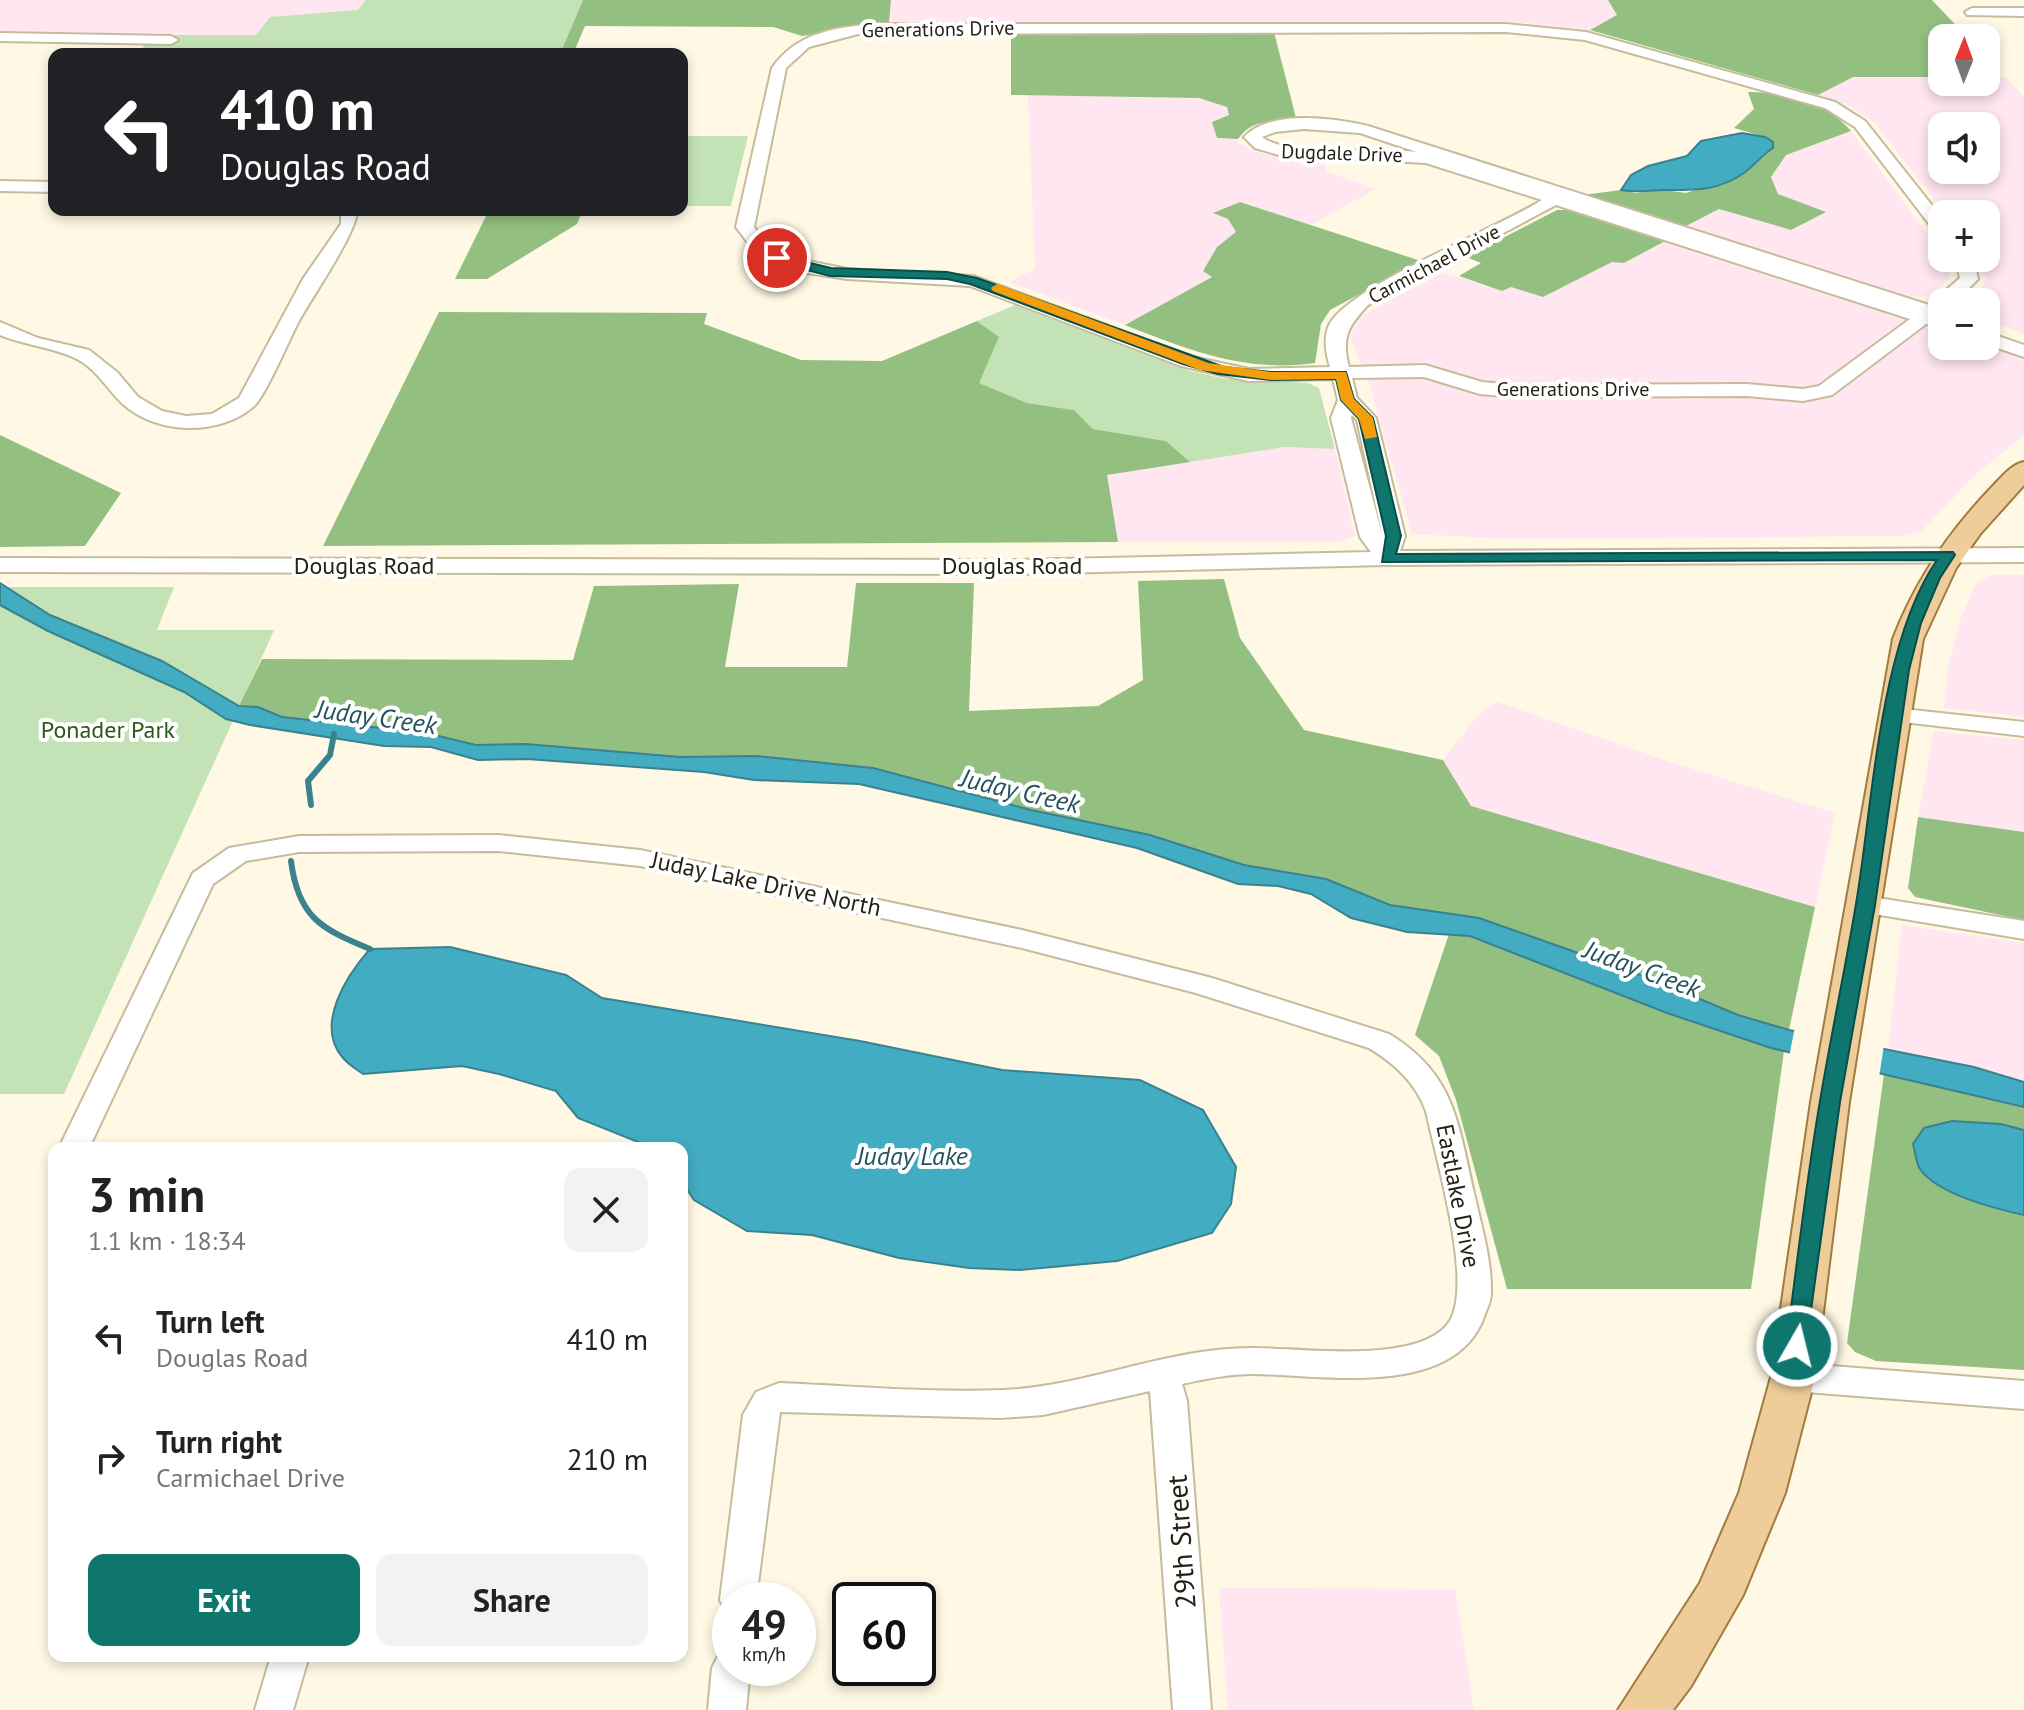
<!DOCTYPE html>
<html lang="en">
<head>
<meta charset="utf-8">
<style>
	body { margin:0; font-family:"PT Sans",sans-serif; background:#f2f2f2; color:#222; height:100vh; display:flex; flex-direction:column; font-size:30px; white-space:nowrap }
	* { box-sizing:border-box; margin:0 }
	p { font-size:26px; color:#767676 }
	.icon { flex:none; width:44px; height:44px; fill:none; stroke:currentColor; stroke-width:2; stroke-linecap:round; stroke-linejoin:round }
	.map { position:relative; flex:1; overflow:hidden }
	.drawer { position:absolute; left:48px; top:1142px; width:640px; height:520px; display:flex; flex-direction:column; background:#fff; border-radius:16px; box-shadow:0 4px 12px #0003 }
	.drawer>* { flex:none }
	.hud { position:absolute; left:48px; top:48px; width:640px; height:168px; border-radius:16px; box-shadow:0 4px 12px #0003; background:#202124; color:#fff; overflow:hidden }
	.needle { width:52px; rotate:1deg }
	.controls { position:absolute; left:1928px; top:24px; display:grid; gap:16px }
	.controls a { display:grid; place-items:center; width:72px; height:72px; border-radius:16px; background:#fff; box-shadow:0 4px 12px #0003; font-size:40px }
	.speed { position:absolute; left:712px; top:1582px; display:flex; gap:16px; font-size:40px; font-weight:700; text-align:center }
	.speed>* { display:grid; place-content:center; width:104px; height:104px; border-radius:50%; background:#fff; box-shadow:0 4px 12px #0003; line-height:1 }
	.speed small { font-size:20px; font-weight:400 }
	.speed .limit { border:4px solid #111; border-radius:12px; background:#fff; color:#111 }
	.pin { position:absolute; display:grid; place-items:center; width:68px; height:68px; color:#fff; margin:-34px; border:4px solid #fff; border-radius:50%; box-shadow:0 2px 8px #0007 }
	.me { position:absolute; width:88px; margin:-44px; rotate:8deg; stroke-linejoin:round; filter:drop-shadow(0 0 6px #0008) }
	.turn { display:flex; align-items:center; gap:28px; height:168px; padding:0 40px; font-size:36px }
	.turn .icon { width:104px; height:104px; stroke-width:2.5 }
	.turn b { display:block; font-size:56px; line-height:68px }
	.round { display:grid; place-items:center; flex:none; width:84px; height:84px; border-radius:16px; background:#f2f2f2 }
	.head { display:flex; align-items:center; justify-content:space-between; height:136px; padding:0 40px }
	h1 { font-size:48px; font-weight:700; line-height:60px }
	.action { display:flex; gap:16px; margin-top:auto; padding:16px 40px }
	.action a { flex:1; height:92px; border-radius:16px; background:#0f766e; color:#fff; font-size:32px; font-weight:700; line-height:92px; text-align:center }
	.action a+a { background:#f2f2f2; color:#222 }
	ul { padding:0; list-style:none }
	li { display:flex; align-items:center; gap:24px; height:120px; padding:0 40px }
	li div { flex:1 }
	li b { display:block; font-size:30px }
	li em { font-style:normal }
	.map>svg:first-child { display:block }
</style>
</head>
<body>
<div class="map">
<svg width="2024" height="1710" viewBox="0 0 2024 1710">
	<rect width="100%" height="100%" fill="#fef8e4"/>
	<path fill="#ffe6f0" fill-rule="evenodd" d="M0,0H366L359,10L270,17L256,35L0,33Z
		M891,0H1608L1618,15L1590,30L1517,22H889Z
		M1853,77H1942V82H1986V77H2005L2024,97V333L1986,321V302H1967L1980,291L1986,280L1980,258H1986V214H1945L1875,123L1847,105L1818,95ZM1942,126H1986V170H1942Z
		M1028,95L1199,98L1227,106L1229,115L1217,138L1238,139V143L1254,151L1267,155L1322,156L1327,172L1376,189L1310,225L1240,202L1214,213L1228,219L1236,233L1217,247L1203,270L1213,276L1125,325L1009,282L1035,269Z
		M1851,131L1950,265L1948,280L1926,297L1905,296L1686,226L1719,209L1791,230L1824,213L1778,194L1771,178L1786,155Z
		M1667,240L1942,332V346H1986L2024,358V435L1975,475L1922,531L1903,536L1513,539L1412,534L1369,383L1350,337L1360,317L1442,272L1502,291L1511,287L1543,297L1612,261L1625,263Z
		M1285,447L1335,449L1355,536L1339,542H1118L1107,475Z
		M1992,575H2024V717L1944,708L1949,662L1961,618L1976,583Z
		M1497,702L1673,763L1835,813L1815,907L1470,806L1443,760L1478,715Z
		M1934,731L2024,740V832L1918,817Z
		M1902,925L2024,943V1082L1974,1067L1888,1050Z
		M1219,1588L1455,1589L1474,1710H1228Z"/>
	<path fill="#c3e3b7" d="M366,0H583L560,54H137L154,35H256L270,17L358,10Z
		M682,136H748L731,206H682Z
		M1015,305L1190,371L1226,379L1308,383L1319,388L1335,449L1285,447L1190,462L1166,441L1093,429L1074,410L1027,403L978,383L999,337L977,321Z
		M0,587H174L157,630H274L64,1094H0Z"/>
	<path fill="#93c081" d="M583,0H891L889,22L802,36L773,27L585,26L573,54H560Z
		M1608,0H1932L1968,38H1942V77H1853L1818,95L1590,30L1617,15Z
		M1274,32L1297,122C1273,122 1253,118 1238,139L1217,138L1212,122L1229,115L1227,107L1199,98L1011,95V33Z
		M1748,92C1782,91 1829,104 1851,131L1786,155L1771,177L1778,194L1826,212L1791,230L1719,209L1686,226L1583,195L1621,190L1636,193L1664,190L1686,193L1746,172L1773,148L1765,137L1734,128L1754,109Z
		M1240,202L1421,261L1330,310L1321,324L1315,363C1246,373 1188,350 1125,325L1212,277L1203,271L1217,247L1236,232L1228,219L1213,213Z
		M489,210H583L577,224L487,279H455Z
		M1557,210H1573L1667,240L1624,263L1612,262L1543,297L1511,287L1502,291L1459,276L1481,263L1466,257Z
		M439,312L707,313L704,324L801,360L882,361L977,321L999,337L979,383L1027,403L1074,410L1093,429L1166,441L1190,462L1107,475L1118,542L323,546Z
		M0,435L121,493L85,546L0,547Z
		M1224,579L1240,638L1304,730L1443,760L1471,806L1815,907L1789,1030L1737,1015L1657,981L1479,918L1390,905L1325,879L1244,865L1150,835L1031,810L873,768L756,756L680,757L526,744L476,745L426,733L331,724L282,717L258,707L239,706L262,659L573,660L594,586L739,584L725,667H847L856,583H974L969,711L1098,706L1143,680L1138,581Z
		M1918,817L2024,832V920L1915,897L1908,888Z
		M1449,934L1470,936L1667,1013L1784,1051L1751,1289H1507L1456,1100L1439,1056L1415,1035Z
		M1884,1074L2024,1107V1130L2001,1124L1993,1208L2024,1215V1370L1876,1361L1855,1352L1847,1343Z"/>
	<path fill="#42acc2" stroke="#39828e" stroke-width="2" d="M1742,133L1765,137L1773,142V148C1762,155 1755,165 1744,173C1718,191 1695,190 1665,190C1649,190 1637,193 1621,190L1631,175L1648,166L1687,156L1701,141Z
		M0,583L50,615L162,661L239,706L258,707L282,717L426,733L476,745L526,744L680,757L756,756L873,768L1031,810L1150,835L1244,865L1326,879L1390,905L1479,918L1657,981L1738,1015L1789,1030L1974,1067L2024,1082V1107L1771,1048L1667,1013L1470,936L1407,932L1351,918L1311,894L1278,886L1238,884L1137,848L859,784L754,780L704,772L527,759L478,760L431,747L384,746L250,725L226,719L184,692L48,631L0,605Z
		M450,947L566,975L602,998L860,1041L1002,1070L1140,1080L1203,1110L1236,1167L1231,1204L1212,1233L1117,1261L1020,1270L969,1268L899,1258L812,1235L747,1231L694,1200L682,1182V1148H653L578,1118L556,1091L499,1074L462,1066L363,1074C356,1069 348,1064 343,1058C314,1025 347,975 370,949Z
		M1952,1121L2001,1124L2024,1130V1215C1996,1209 1937,1194 1920,1169C1916,1163 1915,1151 1913,1144L1924,1128Z"/>
	<path fill="#fef8e4" d="M1795,1027L1884,1045L1879,1077L1789,1057Z"/>
	<g fill="none" stroke-linecap="round" stroke-linejoin="round">
		<path stroke="#39828e" stroke-width="6" d="M311,805L308,781L330,755L334,734
			M291,861C298,917 321,929 370,949"/>
		<defs>
			<path id="minor" d="M1972,8H2024V16L1967,15L1965,12Z
				M878,24H1506L1586,32L1835,102L1865,121L1942,218V234L1936,233L1855,127L1825,108L1585,40L1506,32L858,34L809,47L786,68L754,227L766,244L789,257L847,269L973,276L1193,357L1249,369L1330,367C1326,354 1323,339 1329,325C1349,286 1498,228 1542,200L1426,163L1279,155L1255,148L1244,137C1270,109 1334,118 1368,126L1929,305L1960,278L1955,258H1973L1978,279L1955,302H1942L1940,325L1926,324L1832,395L1803,401L1747,396L1514,397L1480,394L1424,377L1352,378L1357,398L1376,418L1405,536L1400,551L2024,548V562L1387,565L1013,574L0,572V558L1013,560L1371,552L1360,537L1331,418L1338,400L1333,379L1249,381L1181,366L970,286L847,279L807,273L777,265L754,251L736,227L772,68C797,32 836,27 878,24ZM1304,129L1360,133L1417,152C1384,148 1285,157 1262,137L1275,132ZM1556,205L1910,319L1819,386L1803,389L1747,384L1514,385L1482,382L1425,365L1349,367C1341,338 1348,326 1368,305ZM1352,415L1357,420L1383,538L1351,418Z
				M0,33L171,36L178,40L171,44L0,41Z
				M0,181L54,182V192L0,191Z
				M341,210H357C358,231 312,297 299,321C289,339 266,396 253,407C219,436 157,435 123,404C107,389 96,368 75,358C52,347 24,345 0,335V322L38,338L89,350L117,372L138,397L162,411L186,416L212,414L239,398L303,279L341,224Z
				M1986,332L2024,345V357L1986,344Z
				M1894,708L2024,722V736L1886,720L1882,715L1886,710Z
				M499,835L640,850L1022,930L1212,978L1389,1034C1455,1074 1458,1123 1474,1193C1481,1225 1492,1260 1491,1294C1491,1302 1486,1310 1484,1317C1454,1399 1323,1375 1254,1374C1229,1374 1205,1379 1182,1384L1187,1401L1211,1710H1173L1150,1391L1043,1415L1000,1418L780,1412L756,1600H730V1613L725,1611L720,1600L743,1415L756,1392L779,1383C853,1386 929,1393 1004,1390C1088,1386 1170,1347 1254,1348C1301,1348 1426,1366 1451,1319C1472,1278 1436,1159 1426,1111C1415,1082 1395,1064 1369,1048L1196,993L1022,948L640,866L499,851L299,852L246,861L213,884L89,1148H59L193,873L229,848L299,836Z
				M1865,896L2024,921V939L1856,911L1852,905L1856,899Z
				M1793,1363L2024,1381V1409L1793,1391L1781,1387L1776,1377L1781,1367Z
				M730,1651V1668H750L746,1710H708L712,1668L718,1656Z
				M271,1656H309L293,1710H255Z"/>
			<path id="major" d="M2024,462V485L1980,534L1956,568L1923,639L1849,1102L1815,1377L1785,1493L1743,1595L1691,1686L1673,1710H1618L1700,1583L1739,1493L1771,1377L1811,1102L1893,639C1915,581 1948,533 1991,488C2001,478 2010,465 2024,462Z"/>
		</defs>
		<use href="#minor" stroke="#c6bc9c" stroke-width="4"/>
		<use href="#major" stroke="#a17b40" stroke-width="4"/>
		<use href="#minor" fill="#fff" fill-rule="evenodd"/>
		<use href="#major" fill="#efcd9a" fill-rule="evenodd"/>
	</g>
	<path fill="#0f766e" stroke="#0a4d48" stroke-width="2" d="M777,255L831,268L947,272L977,278L1224,367L1271,372H1346L1354,399L1373,418L1401,536L1396,554L1953,552L1955,555L1940,578L1921,623L1909,670L1875,905L1840,1102L1805,1353H1789L1786,1346C1797,1265 1806,1182 1820,1101C1831,1035 1845,970 1856,904C1873,803 1879,644 1937,560L1382,562L1386,536L1359,419L1341,400L1336,379L1271,380L1218,374L1183,364L970,284L947,279L830,276L772,261L770,258Z"/>
	<path fill="#f59e0b" d="M997,284L1208,363L1271,372H1346L1354,399L1373,418L1377,437L1365,439L1359,419L1341,400L1336,379L1271,380L1200,370L993,291L991,288Z"/>
	<g text-anchor="middle" stroke-width="8" stroke-linejoin="round" paint-order="stroke">
		<g font-size="20" fill="#252115" stroke="#fff">
			<text transform="translate(938 29) rotate(-1)" y="7">Generations Drive</text>
			<text transform="translate(1342 153) rotate(2)" y="7">Dugdale Drive</text>
			<text transform="translate(1434 264) rotate(-28)" y="7">Carmichael Drive</text>
			<text x="1573" y="396">Generations Drive</text>
		</g>
		<g font-size="24" fill="#252115" stroke="#fff">
			<text x="364" y="574">Douglas Road</text>
			<text x="1012" y="574">Douglas Road</text>
			<text transform="translate(766 884) rotate(12)" y="8">Juday Lake Drive North</text>
			<text transform="translate(1458 1196) rotate(79)" y="8">Eastlake Drive</text>
		</g>
		<g font-size="24" fill="#2d5717" stroke="#fff">
			<text x="108" y="738">Ponader Park</text>
		</g>
		<g font-size="26" font-style="italic" fill="#25535d" stroke="#fff">
			<text transform="translate(376 717) rotate(8)" y="9">Juday Creek</text>
			<text transform="translate(1020 791) rotate(13)" y="9">Juday Creek</text>
			<text transform="translate(1642 969) rotate(20)" y="9">Juday Creek</text>
			<text x="912" y="1165">Juday Lake</text>
		</g>
		<g font-size="28" fill="#252115" stroke="#fff">
			<text transform="translate(1181 1542) rotate(-94)" y="10">29th Street</text>
		</g>
	</g>
</svg>
<div class="controls">
<a><svg class="needle" viewBox="-14 -14 28 28"><path d="M0-13l5 13h-10z" fill="#e53935"/><path d="M0 13l5-13h-10z" fill="#767676"/></svg></a>
<a><svg class="icon" aria-label="sound" viewBox="0 0 24 24"><path d="M4 9h4l5-4v14l-5-4H4zM17 9q2 3 0 6"/></svg></a>
<a>+</a>
<a>−</a>
</div>
<div class="speed"><div>49<small>km/h</small></div><div class="limit">60</div></div>
<div class="pin" style="left:777px;top:258px;background:#d93025"><svg class="icon" aria-label="arrive" viewBox="0 0 24 24"><path d="M6 21V4h12l-3 4 3 4H6"/></svg></div>
<svg class="me" style="left:1797px;top:1346px" viewBox="-20 -20 40 40"><circle r="17" fill="#0f766e" stroke="#fff" stroke-width="3"/><path d="M0-11L8 9 0 5-8 9z" fill="#fff"/></svg>
<div class="hud">
<div class="turn"><svg class="icon" aria-label="left" viewBox="0 0 24 24"><path d="M17 20v-9H6M10 6l-5 5 5 5"/></svg><div><b>410 m</b>Douglas Road</div></div>
</div>
<section class="drawer">
<div class="head"><div><h1>3 min</h1><p>1.1 km · 18:34</p></div><a class="round"><svg class="icon" aria-label="close" viewBox="0 0 24 24"><path d="M6 6l12 12M18 6L6 18"/></svg></a></div>
<ul>
<li><svg class="icon" aria-label="left" viewBox="0 0 24 24"><path d="M17 20v-9H6M10 6l-5 5 5 5"/></svg><div><b>Turn left</b><p>Douglas Road</p></div><em>410 m</em></li>
<li><svg class="icon" aria-label="right" viewBox="0 0 24 24"><path d="M7 20v-9h11M14 6l5 5-5 5"/></svg><div><b>Turn right</b><p>Carmichael Drive</p></div><em>210 m</em></li>
</ul>
<div class="action"><a>Exit</a><a>Share</a></div>
</section>
</div>
</body>
</html>
